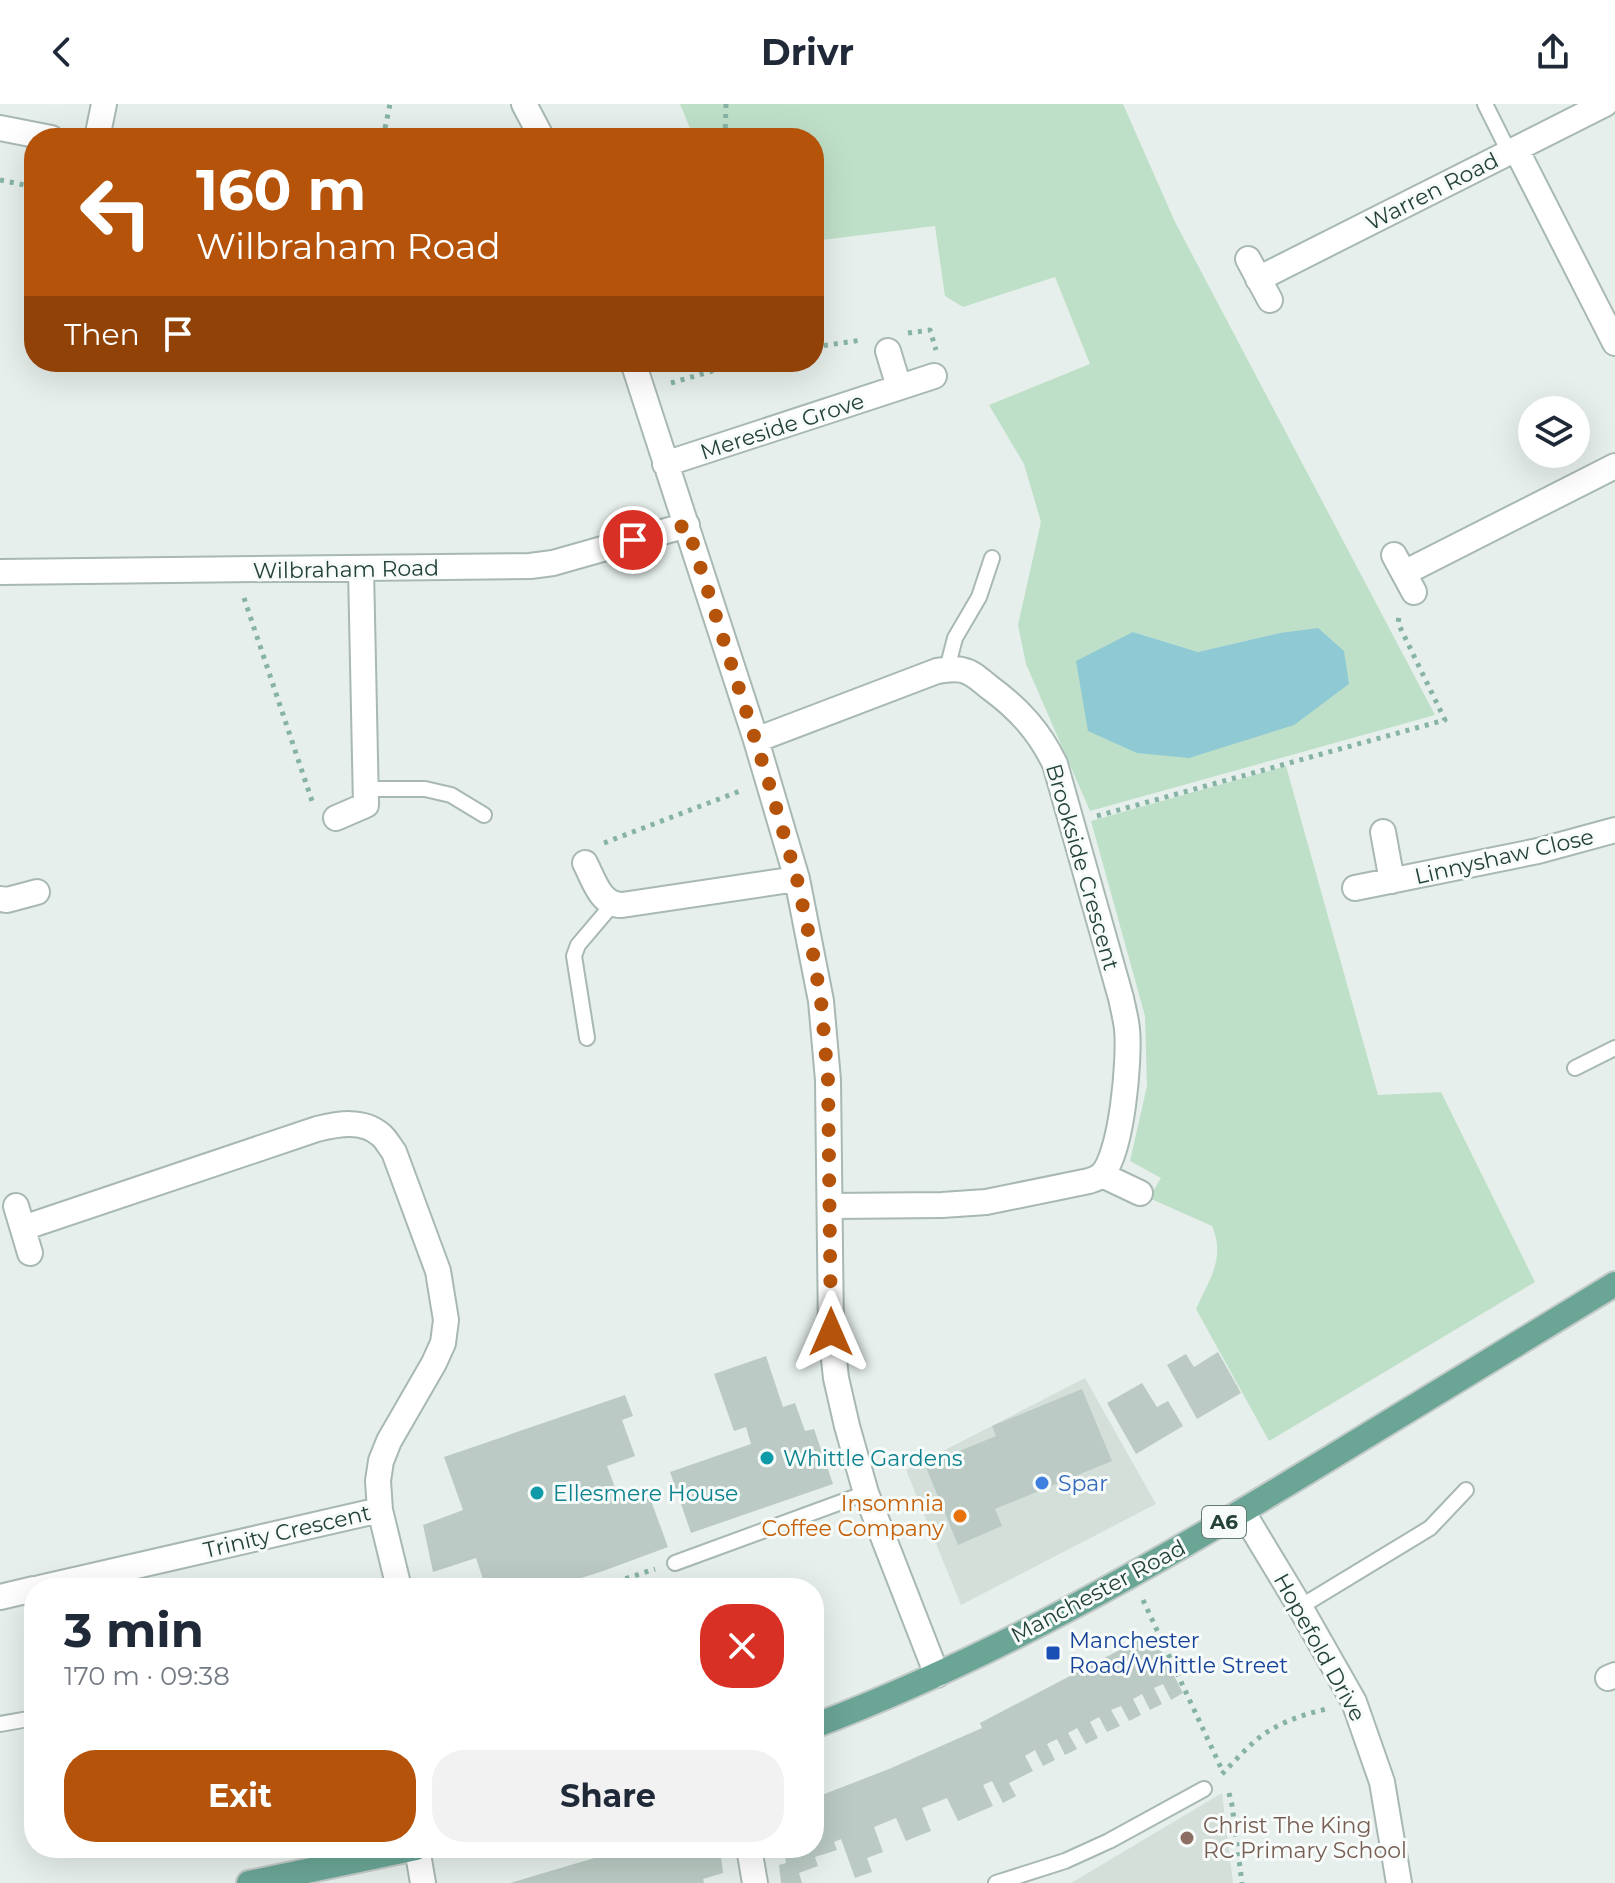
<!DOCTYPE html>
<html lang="en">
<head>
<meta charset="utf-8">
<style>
	body { margin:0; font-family:Montserrat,sans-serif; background:#f2f2f3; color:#1f2937; height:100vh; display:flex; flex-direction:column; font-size:30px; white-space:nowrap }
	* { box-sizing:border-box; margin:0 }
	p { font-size:26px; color:#747a83 }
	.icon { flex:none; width:44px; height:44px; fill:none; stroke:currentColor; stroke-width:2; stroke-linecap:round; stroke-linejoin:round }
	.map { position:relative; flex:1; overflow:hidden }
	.drawer { position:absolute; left:24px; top:1474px; width:800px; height:280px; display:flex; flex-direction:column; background:#fff; border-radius:32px; box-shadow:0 8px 32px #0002 }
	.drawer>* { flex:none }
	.hud { position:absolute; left:24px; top:24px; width:800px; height:244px; border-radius:32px; box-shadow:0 8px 32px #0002; background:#b45309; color:#fff; overflow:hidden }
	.buttons { position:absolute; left:1518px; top:292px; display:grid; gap:16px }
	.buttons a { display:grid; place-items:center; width:72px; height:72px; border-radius:50%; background:#fff; box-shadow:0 8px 32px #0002; font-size:40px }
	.pin { position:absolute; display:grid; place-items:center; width:68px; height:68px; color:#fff; margin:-34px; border:4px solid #fff; border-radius:50%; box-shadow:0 2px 8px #0007 }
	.me { position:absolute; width:88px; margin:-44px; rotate:0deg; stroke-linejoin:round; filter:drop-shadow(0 0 6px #0008) }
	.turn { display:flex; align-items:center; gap:28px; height:168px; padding:0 40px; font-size:36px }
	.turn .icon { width:104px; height:104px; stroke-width:2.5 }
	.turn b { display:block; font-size:56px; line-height:68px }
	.then { display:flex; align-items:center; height:76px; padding:0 40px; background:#0003; gap:16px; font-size:30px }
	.round { display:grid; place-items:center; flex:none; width:84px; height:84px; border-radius:32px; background:#f2f2f3 }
	.head { display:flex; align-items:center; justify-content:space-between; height:136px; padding:0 40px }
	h1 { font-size:48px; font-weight:700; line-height:60px }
	.primary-button { display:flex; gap:16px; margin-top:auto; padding:16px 40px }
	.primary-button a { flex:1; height:92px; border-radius:32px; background:#b45309; color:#fff; font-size:32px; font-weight:700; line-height:92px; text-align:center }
	.primary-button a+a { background:#f2f2f3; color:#1f2937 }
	header { display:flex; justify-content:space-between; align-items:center; height:104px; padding:0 40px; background:#fff; font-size:36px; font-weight:700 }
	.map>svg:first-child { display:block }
</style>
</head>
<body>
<header><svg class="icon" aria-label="back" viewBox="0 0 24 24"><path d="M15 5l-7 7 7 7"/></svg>Drivr<svg class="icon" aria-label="share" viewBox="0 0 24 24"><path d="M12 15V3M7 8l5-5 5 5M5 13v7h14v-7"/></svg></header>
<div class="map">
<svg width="1615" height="1779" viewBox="0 0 1615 1779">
	<rect width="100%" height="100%" fill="#e6efeb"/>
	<path fill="#d4dfda" d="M1085,1274L1156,1400L961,1501L906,1366Z
		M1222,1689L1233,1779H1071Z"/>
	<path fill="#bfe0c8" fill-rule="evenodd" d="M680,0H1123L1175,118L1435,611L1090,707L1026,560L1018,521L1041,418L1024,360L989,301L1090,260L1055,173L963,203L945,192L935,122L814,137V34H694ZM1133,528L1198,548L1280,529L1088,627Z
		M1286,662L1378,991L1441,988L1535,1178L1269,1337L1196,1205C1209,1176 1226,1154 1212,1122L1149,1094L1161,1074L1130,1057L1147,982L1145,912L1091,717Z"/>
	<path fill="#8ec9d4" d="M1318,524L1344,547L1349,580L1294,621L1189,654L1137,649L1088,627L1076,557L1133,528L1198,548L1280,529Z"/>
	<path fill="#bbcac4" d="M1218,1248L1241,1289L1197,1315L1167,1261L1186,1250L1194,1263Z
		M766,1252L783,1303L795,1299L805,1327L814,1325L833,1380L691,1429L670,1368L751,1340L746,1323L734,1327L714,1270Z
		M1142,1279L1157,1303L1168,1297L1183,1322L1136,1350L1107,1299Z
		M1082,1285L1112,1357L995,1405L1002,1422L958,1441L925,1361L996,1332L992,1322Z
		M625,1291L633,1312L622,1316L635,1352L607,1362L619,1394L646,1383L668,1443L603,1467L550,1484H457L483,1475L476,1454L433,1468L423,1421L463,1406L444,1353Z
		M1152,1529L1183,1589L1171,1596L1163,1580L1154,1584L1162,1600L1150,1606L1142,1590L1133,1595L1141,1611L1129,1617L1121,1602L1111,1606L1120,1622L1107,1628L1099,1613L1090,1618L1098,1634L1086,1640L1077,1624L1068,1629L1077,1645L1065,1651L1057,1635L1047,1640L1055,1656L1043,1662L1035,1646L1025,1652L1033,1667L1009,1679L1016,1692L1003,1699L992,1677L983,1681L993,1702L958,1717L947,1694L922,1704L931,1727L918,1732L906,1737L896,1714L874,1723L883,1748L867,1754L872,1768L855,1774L841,1735L834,1738L837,1746L815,1753L818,1762L799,1769L802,1779H781L779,1761L786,1759L784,1744H814V1694L889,1665L982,1624L980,1619Z
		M628,1744H720L723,1769L703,1775L704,1779H510Z"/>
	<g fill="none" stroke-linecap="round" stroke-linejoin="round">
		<defs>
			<path id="lane" d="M1485,0L1509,48
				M947,565L955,534L979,493L992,454
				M365,685H425L451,691L484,711
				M587,934L574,852L578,841L612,801
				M1575,964L1615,944
				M675,1459L866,1389
				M1300,1503L1430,1424L1466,1386
				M0,1620L34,1614
				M996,1779L1065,1757L1109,1737L1204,1685"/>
			<path id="street" d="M524,0L542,34
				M0,24L51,34
				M97,34L104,0
				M1516,45L1615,239
				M1248,155L1270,196
				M1258,175L1605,0
				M888,247L899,283
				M633,258L756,636L797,775L821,897L828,976L831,1228L836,1274L847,1322L866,1389L937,1571
				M665,360L934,272
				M1394,451L1414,488
				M0,468L530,462L553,459L687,421
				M1404,469L1615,362
				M756,636L937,567C945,566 954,564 962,566C973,568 981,577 989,583C1019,605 1039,627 1055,660L1121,894C1123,904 1126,915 1127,925C1130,953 1122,1055 1100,1072C1097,1074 1093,1076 1089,1077L986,1098L942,1101L830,1102
				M336,714L366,701L361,465
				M1383,728L1392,777
				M585,759C594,776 600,801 622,801L797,775
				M1355,784L1538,747L1615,726
				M0,795L7,796L37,788
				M1102,1071L1140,1089
				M16,1102L30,1149
				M23,1124L317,1025C338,1020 363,1015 381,1031C386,1035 390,1043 394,1048L438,1167L446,1216L443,1239L434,1259L389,1337L381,1357L378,1377L380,1406L40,1484
				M380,1406L399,1484
				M1242,1407L1300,1503L1354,1598L1382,1678L1399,1779
				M0,1493L34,1485
				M1608,1574L1615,1571
				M417,1744L423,1779
				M749,1744L755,1779"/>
			<path id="primary" d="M814,1622C996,1553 1165,1455 1330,1354C1425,1296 1520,1238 1615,1180
				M249,1779L416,1744"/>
		</defs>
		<use href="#lane" stroke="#a8b8b2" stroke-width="18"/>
		<use href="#street" stroke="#a8b8b2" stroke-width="28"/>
		<use href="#primary" stroke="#c2cac8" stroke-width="28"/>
		<path stroke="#86b3a5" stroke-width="5" stroke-dasharray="4 6" stroke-linecap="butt" d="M383,34L390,0
			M725,34L726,0
			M0,76L34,83
			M908,229L930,226L936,246
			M814,243L862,236
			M671,279L743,258
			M244,494L312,697
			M1097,712L1445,616L1398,519L1399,513
			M604,739L740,687
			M597,1484L655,1465
			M1143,1496L1223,1668
			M1222,1670C1234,1658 1246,1644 1260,1633C1280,1618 1302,1611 1326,1605
			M1229,1689L1232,1701L1242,1779"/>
		<use href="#lane" stroke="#fff" stroke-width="14"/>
		<use href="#street" stroke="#fff" stroke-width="24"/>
		<use href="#primary" stroke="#6aa596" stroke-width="24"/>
	</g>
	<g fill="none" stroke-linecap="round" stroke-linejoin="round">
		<path stroke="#b45309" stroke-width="14" stroke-dasharray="0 25.2" d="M633,436L687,421L768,676L797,775L813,850L821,897L828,976L831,1228"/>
	</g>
	<g fill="#0f9aa8" stroke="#f7fbf9" stroke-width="3">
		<circle cx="767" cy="1354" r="8"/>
		<circle cx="537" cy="1389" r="8"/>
	</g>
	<circle fill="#3f7fe0" stroke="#f7fbf9" stroke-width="3" cx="1042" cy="1379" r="8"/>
	<circle fill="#e8710a" stroke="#f7fbf9" stroke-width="3" cx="960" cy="1412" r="8"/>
	<rect fill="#1a4fb4" stroke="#f7fbf9" stroke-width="3" x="1045" y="1541" width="16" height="16" rx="4"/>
	<circle fill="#8d6e63" stroke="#f7fbf9" stroke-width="3" cx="1187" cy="1734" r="8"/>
	<g text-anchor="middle" stroke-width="6" stroke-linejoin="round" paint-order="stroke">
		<rect fill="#f7fbf9" stroke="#637a73" stroke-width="2" x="1202" y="1402" width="44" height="32" rx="6"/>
		<g font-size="20" font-weight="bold" fill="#24423a">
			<text x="1224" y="1425">A6</text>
		</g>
		<g font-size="22" fill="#24423a" stroke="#f7fbf9">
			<text transform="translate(1432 87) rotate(-27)" y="8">Warren Road</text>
			<text transform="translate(782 322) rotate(-18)" y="8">Mereside Grove</text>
			<text transform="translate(346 465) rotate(-1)" y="8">Wilbraham Road</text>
			<text transform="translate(1504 752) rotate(-13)" y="8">Linnyshaw Close</text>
			<text transform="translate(1083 763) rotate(74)" y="8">Brookside Crescent</text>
			<text transform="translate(287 1427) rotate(-13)" y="8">Trinity Crescent</text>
			<text transform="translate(1098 1487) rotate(-28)" y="8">Manchester Road</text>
			<text transform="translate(1320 1543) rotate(61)" y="8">Hopefold Drive</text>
		</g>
		<g font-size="22" fill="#0d838f" stroke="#f7fbf9" text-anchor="start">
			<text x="783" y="1362">Whittle Gardens</text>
			<text x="553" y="1397">Ellesmere House</text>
		</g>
		<g font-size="22" fill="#366cbe" stroke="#f7fbf9" text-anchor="start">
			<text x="1058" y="1387">Spar</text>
		</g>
		<g font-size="22" fill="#c56008" stroke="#f7fbf9" text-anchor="end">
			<text x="944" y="1407">Insomnia<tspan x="944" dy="25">Coffee Company</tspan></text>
		</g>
		<g font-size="22" fill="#164399" stroke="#f7fbf9" text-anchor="start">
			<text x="1069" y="1544">Manchester<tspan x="1069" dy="25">Road/Whittle Street</tspan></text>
		</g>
		<g font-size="22" fill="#785e54" stroke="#f7fbf9" text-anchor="start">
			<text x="1203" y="1729">Christ The King<tspan x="1203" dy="25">RC Primary School</tspan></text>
		</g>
	</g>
</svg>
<div class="buttons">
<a><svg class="icon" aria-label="layers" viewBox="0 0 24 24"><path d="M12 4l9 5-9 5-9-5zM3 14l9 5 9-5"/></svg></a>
</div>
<div class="pin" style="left:633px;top:436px;background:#d93025"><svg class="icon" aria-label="arrive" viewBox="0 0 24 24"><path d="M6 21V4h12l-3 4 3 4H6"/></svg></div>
<svg class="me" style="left:831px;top:1228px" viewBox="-20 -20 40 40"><path d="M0-17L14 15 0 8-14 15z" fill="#b45309" stroke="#fff" stroke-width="4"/></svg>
<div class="hud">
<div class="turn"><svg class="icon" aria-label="left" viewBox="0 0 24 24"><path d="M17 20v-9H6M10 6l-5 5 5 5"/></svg><div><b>160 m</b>Wilbraham Road</div></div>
<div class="then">Then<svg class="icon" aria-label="arrive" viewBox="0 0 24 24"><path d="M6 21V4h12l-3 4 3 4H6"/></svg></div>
</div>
<section class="drawer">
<div class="head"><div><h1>3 min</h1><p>170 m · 09:38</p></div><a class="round" style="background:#d93025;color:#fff"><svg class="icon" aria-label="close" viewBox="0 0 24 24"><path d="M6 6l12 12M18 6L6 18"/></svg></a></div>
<div class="primary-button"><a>Exit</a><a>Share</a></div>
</section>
</div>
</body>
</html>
